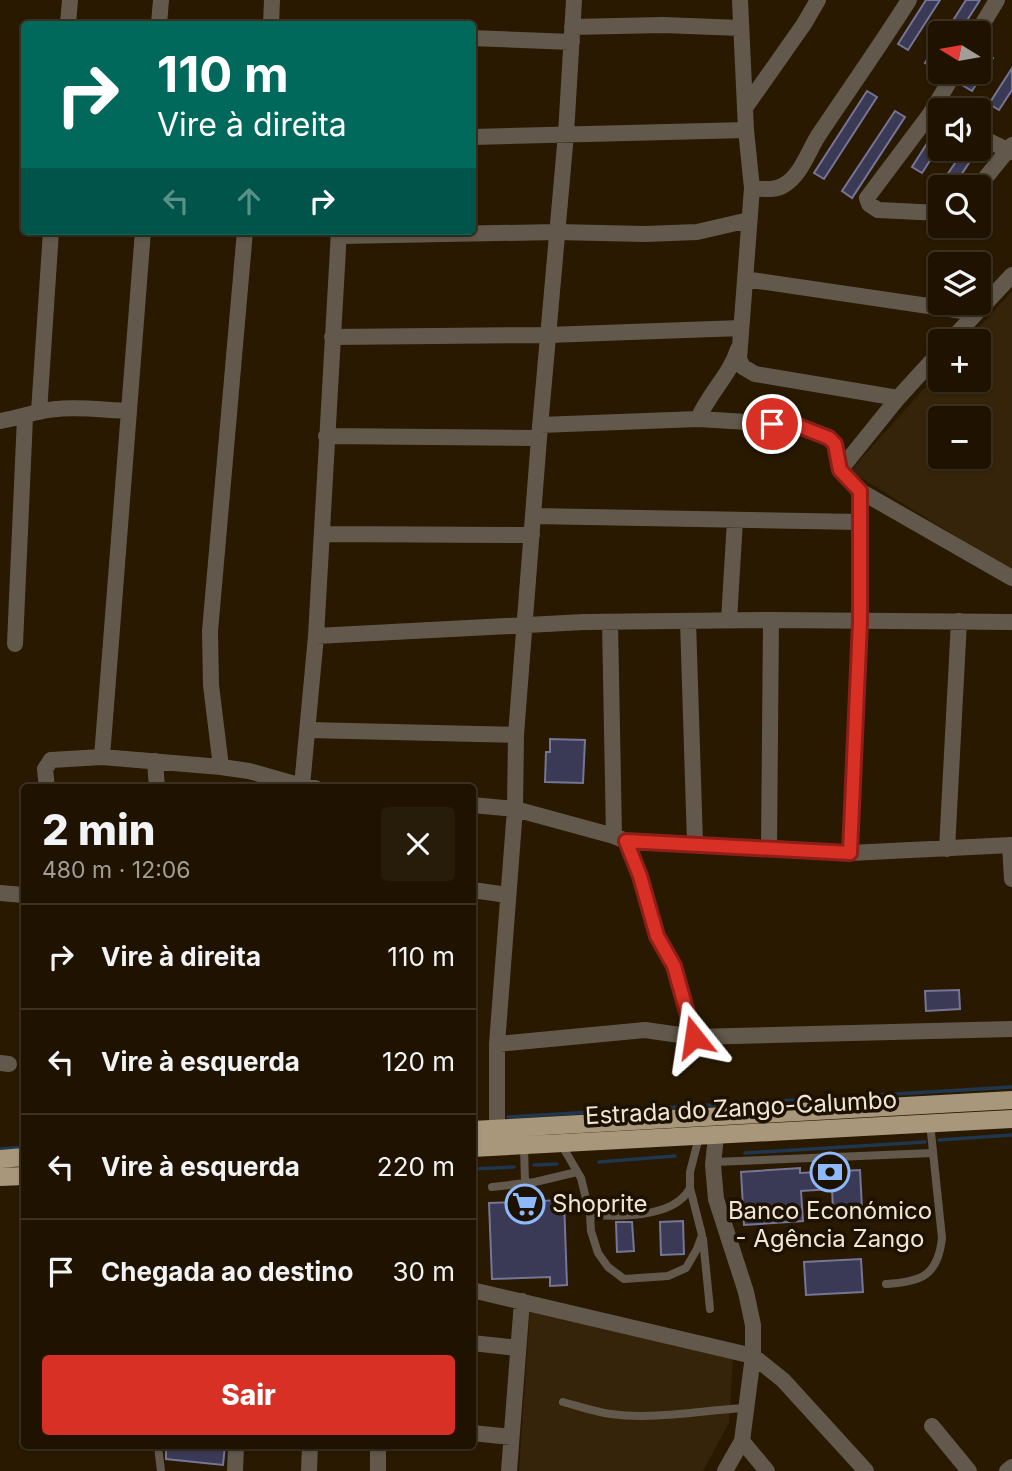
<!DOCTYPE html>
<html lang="pt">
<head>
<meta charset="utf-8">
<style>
	body { margin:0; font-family:Inter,sans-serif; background:#271c0a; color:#f1f3f6; height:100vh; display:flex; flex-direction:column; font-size:26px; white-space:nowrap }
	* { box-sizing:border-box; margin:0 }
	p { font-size:23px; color:#a19e99 }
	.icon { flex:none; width:38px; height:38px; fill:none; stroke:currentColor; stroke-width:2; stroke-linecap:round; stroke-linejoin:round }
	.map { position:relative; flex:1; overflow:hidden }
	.sheet { position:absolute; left:21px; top:784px; width:455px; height:665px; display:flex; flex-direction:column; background:#1f1300; border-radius:7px; box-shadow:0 2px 5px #0004,0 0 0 2px #3c3222 }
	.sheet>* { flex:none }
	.banner { position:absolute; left:21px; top:21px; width:455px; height:214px; border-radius:7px; box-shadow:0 2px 5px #0004,0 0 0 2px #3c3222; background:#00695c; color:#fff; overflow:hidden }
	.needle { width:46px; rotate:281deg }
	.tools { position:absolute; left:928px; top:21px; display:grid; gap:14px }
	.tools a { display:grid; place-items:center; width:63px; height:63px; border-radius:7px; background:#1f1300; box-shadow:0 2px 5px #0004,0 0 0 2px #3c3222; font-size:35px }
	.pin { position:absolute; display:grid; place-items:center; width:60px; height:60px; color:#fff; margin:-30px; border:4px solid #fff; border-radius:50%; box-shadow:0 2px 7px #0007 }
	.me { position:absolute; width:77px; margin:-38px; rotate:345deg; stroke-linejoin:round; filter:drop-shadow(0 0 5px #0008) }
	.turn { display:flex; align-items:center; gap:24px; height:147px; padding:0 21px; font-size:32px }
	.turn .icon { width:91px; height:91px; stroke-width:2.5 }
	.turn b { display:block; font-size:49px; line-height:60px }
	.lanes { display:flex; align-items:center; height:66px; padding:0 21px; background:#0003; justify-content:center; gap:35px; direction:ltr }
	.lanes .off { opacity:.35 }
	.round { display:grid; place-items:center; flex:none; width:74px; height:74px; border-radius:7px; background:#271c0a }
	.head { display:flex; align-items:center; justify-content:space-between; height:119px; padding:0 21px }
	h1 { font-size:42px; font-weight:800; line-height:52px }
	.cta { display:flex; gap:14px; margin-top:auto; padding:14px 21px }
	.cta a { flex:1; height:80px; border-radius:7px; background:#d93025; color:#fff; font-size:28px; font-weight:800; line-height:80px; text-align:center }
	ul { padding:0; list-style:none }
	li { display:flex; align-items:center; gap:21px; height:105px; padding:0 21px; border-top:2px solid #3c3222 }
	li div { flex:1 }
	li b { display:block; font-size:26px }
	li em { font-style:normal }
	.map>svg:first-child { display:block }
</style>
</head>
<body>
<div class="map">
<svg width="1012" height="1471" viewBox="0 0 1012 1471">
	<rect width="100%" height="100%" fill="#291900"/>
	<path fill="#352409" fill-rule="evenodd" d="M1012,291V571L850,471L940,371V380H978V341H967ZM940,418H978V457H940Z
		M530,1309L733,1358L729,1423L703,1471H519Z"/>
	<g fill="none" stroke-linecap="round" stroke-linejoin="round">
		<path stroke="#1e364e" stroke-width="3.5" d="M508,1117L1012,1087
			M939,1140L1012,1135
			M0,1149L24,1147
			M745,1153L925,1142
			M599,1162L675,1156
			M534,1165L557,1164
			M472,1169L514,1167"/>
	</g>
	<path fill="#3b3a56" stroke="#757595" stroke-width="2" d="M926,0H940L908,50L898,44Z
		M966,0H980L959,33H945Z
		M940,39V61L935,69L925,63Z
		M984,52L993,58L972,91L962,85L971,72H978V60Z
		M1012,68V90L999,110L989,104Z
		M867,91L877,97L824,179L814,173Z
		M895,111L905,117L852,198L842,191Z
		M933,134L940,138V145L922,173L912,167Z
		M961,154L971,160L953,187H939Z
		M550,739L585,740L583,783L545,782L546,752H550Z
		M959,990L960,1009L926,1011L925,991Z
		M800,1168V1173L860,1170L862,1209L833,1210L832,1189L801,1191L803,1221L744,1225L741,1172Z
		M564,1200L567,1285L550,1286V1277L492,1279L489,1203Z
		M683,1221L684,1254L661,1255L660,1222Z
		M616,1222H632L634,1251L617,1252Z
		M861,1259L863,1292L806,1295L804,1262Z
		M166,1446H225L223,1465L166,1459Z"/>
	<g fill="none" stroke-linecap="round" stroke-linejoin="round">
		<path stroke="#62594c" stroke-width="8" d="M561,1144L581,1178L590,1215L591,1231L598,1253L608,1267L624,1279L668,1276L686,1268L697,1249L702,1235L690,1188V1172L699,1137
			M524,1145L525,1183
			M714,1162L933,1153
			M492,1187L535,1182L577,1172
			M590,1215C620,1217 675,1218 690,1188
			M703,1239L710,1309
			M886,1284C921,1282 938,1276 942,1238L930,1123
			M563,1402C578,1406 595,1412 611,1414C656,1420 702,1410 747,1408
			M158,1446L161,1471"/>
		<path stroke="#62594c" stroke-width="16" d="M740,0L746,130L752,188L739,359L743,367L755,374L898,398
			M68,24L70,0
			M159,24L161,0
			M271,24L272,0
			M572,27L663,25L740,28
			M977,33L997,0
			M472,38L572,42
			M745,108L804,24L818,0
			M978,136L1012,152
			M472,137L746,130
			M978,187L1012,145
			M752,188C763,189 775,191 784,185C801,175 808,152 818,136C848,91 880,46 909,0
			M940,213L878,210L869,204L867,198L930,114L955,72
			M339,236L557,232L645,234L697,232L749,220
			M745,279L976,313
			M332,337L548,335L741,328
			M950,341L1012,275
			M39,412L51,231
			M698,419C709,393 730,375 738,349
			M0,421C13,419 25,415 38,412C67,405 100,410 129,411
			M540,425L698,419L796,425L813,431L829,437L835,444L840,470L860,491L1012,578
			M326,436L539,438
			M840,470L898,398L940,352
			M533,516L861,522
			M322,534L532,535
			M729,620L735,520
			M688,621L695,843
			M610,622L614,836
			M316,636L584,622L771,620L1012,622
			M15,644L25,417
			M308,730L516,735
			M102,757L143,231
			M155,761L157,788
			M221,767L211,685L210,631L245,231
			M302,786L316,636L339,231
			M47,788L45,769L51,760L102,757L221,767L249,771L302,786L315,788
			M472,805L515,809L614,836L626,841L850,853L1012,845
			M626,841L640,876L657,936L674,966L694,1037
			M1010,845L1012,879
			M769,848L771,620
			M947,849L959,621
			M850,853L860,622V491
			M472,890L508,895
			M0,893L24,895
			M497,1044L645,1030L694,1037L1012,1029
			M0,1063L9,1064
			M497,1128V1044L515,809L516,735L539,438L566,134L574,0
			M716,1136L713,1165L716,1199L746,1292L753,1325V1356L742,1441L725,1471
			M472,1290L753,1356L783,1380L866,1471
			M472,1343L518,1348
			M932,1426L969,1471
			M472,1433L511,1437
			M742,1441L767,1471
			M378,1446V1471
			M235,1471L236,1446
			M309,1471L310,1446
			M509,1471L522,1301
			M1007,1471L1012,1467"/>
		<path stroke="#a9977b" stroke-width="18" d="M472,1130L1012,1100
			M472,1148L1012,1119
			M0,1159L24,1157
			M0,1177L24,1176"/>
	</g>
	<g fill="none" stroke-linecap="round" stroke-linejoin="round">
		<defs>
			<path id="route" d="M694,1037L674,966L657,936L640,876L626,841L850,853L860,622V491L840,470L835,444L829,438L796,425L772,424"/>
		</defs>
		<use href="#route" stroke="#8d1f18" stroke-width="18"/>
		<use href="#route" stroke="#d93025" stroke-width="12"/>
	</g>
	<defs>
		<symbol id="bank-ring" viewBox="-11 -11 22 22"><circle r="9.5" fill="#1d1100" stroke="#8eb9fd" stroke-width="1.5"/><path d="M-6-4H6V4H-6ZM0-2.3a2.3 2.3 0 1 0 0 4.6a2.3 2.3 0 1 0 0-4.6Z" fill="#8eb9fd"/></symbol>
		<symbol id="supermarket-ring" viewBox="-11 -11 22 22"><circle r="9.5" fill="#1d1100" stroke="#8eb9fd" stroke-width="1.5"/><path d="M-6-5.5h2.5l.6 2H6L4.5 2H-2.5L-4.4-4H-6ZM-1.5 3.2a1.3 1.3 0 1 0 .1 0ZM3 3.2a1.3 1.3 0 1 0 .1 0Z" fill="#8eb9fd"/></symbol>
	</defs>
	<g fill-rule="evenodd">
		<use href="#bank-ring" x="808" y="1150" width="44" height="44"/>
		<use href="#supermarket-ring" x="503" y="1182" width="44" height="44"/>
	</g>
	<g text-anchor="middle" stroke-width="7" stroke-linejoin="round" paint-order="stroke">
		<g font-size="24" fill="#f1e6d6" stroke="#1d1100">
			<text transform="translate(741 1108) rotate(-3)" y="8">Estrada do Zango-Calumbo</text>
		</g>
		<g font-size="24" fill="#f1e6d6" stroke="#1d1100" text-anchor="start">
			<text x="552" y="1212">Shoprite</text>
			<text x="830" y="1219" text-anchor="middle">Banco Económico<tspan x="830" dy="28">- Agência Zango</tspan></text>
		</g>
	</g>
</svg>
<div class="tools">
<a><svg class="needle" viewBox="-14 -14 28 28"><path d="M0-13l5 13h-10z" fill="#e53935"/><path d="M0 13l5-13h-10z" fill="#a19e99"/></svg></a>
<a><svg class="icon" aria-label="sound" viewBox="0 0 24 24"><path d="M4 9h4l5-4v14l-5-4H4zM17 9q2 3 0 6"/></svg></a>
<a><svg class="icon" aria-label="search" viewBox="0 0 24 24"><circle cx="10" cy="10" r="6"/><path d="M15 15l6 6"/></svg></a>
<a><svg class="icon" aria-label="layers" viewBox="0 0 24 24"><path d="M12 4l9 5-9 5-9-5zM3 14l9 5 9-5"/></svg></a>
<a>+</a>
<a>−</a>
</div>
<div class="pin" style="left:772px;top:424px;background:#d93025"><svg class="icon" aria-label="arrive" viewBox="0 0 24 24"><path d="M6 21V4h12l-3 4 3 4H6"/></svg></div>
<svg class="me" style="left:694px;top:1037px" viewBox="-20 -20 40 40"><path d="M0-17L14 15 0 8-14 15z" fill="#d93025" stroke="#fff" stroke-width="4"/></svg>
<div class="banner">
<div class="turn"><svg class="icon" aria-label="right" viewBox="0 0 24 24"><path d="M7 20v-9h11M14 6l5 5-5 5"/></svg><div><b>110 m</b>Vire à direita</div></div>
<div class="lanes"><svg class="icon off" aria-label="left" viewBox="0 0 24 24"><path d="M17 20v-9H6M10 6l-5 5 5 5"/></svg><svg class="icon off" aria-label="ahead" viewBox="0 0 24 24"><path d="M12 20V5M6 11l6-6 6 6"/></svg><svg class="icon" aria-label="right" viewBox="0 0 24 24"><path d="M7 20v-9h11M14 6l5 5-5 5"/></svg></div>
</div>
<section class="sheet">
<div class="head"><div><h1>2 min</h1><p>480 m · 12:06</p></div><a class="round"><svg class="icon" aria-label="close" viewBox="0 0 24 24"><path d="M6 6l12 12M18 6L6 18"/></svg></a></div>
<ul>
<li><svg class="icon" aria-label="right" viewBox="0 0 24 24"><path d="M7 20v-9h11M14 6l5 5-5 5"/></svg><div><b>Vire à direita</b></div><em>110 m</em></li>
<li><svg class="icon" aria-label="left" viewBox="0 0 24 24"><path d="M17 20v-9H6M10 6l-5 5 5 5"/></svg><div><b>Vire à esquerda</b></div><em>120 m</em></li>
<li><svg class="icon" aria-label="left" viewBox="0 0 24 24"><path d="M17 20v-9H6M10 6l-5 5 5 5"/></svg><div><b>Vire à esquerda</b></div><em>220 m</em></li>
<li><svg class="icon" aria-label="arrive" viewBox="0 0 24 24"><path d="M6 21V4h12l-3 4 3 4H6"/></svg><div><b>Chegada ao destino</b></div><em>30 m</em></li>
</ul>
<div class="cta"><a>Sair</a></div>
</section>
</div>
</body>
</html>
